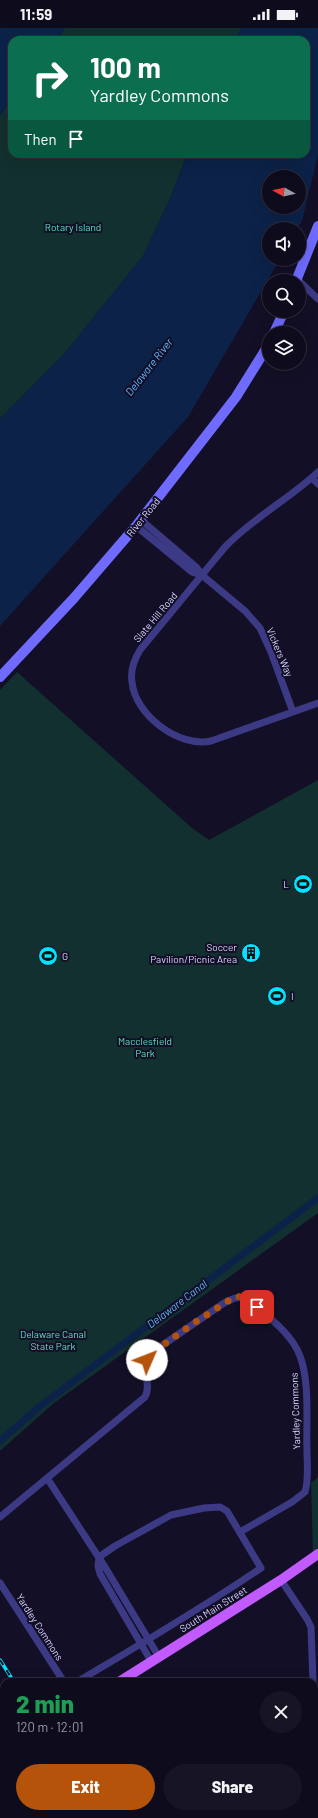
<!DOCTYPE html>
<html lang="en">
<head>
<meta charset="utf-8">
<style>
	body { margin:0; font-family:Barlow,sans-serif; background:#171425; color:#f1f3f6; height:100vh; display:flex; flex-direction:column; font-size:15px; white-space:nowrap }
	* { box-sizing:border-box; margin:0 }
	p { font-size:13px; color:#9b9ba3 }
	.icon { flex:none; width:22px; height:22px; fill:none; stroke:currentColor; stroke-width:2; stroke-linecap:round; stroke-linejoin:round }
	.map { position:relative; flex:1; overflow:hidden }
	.panel { position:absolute; left:0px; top:1650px; width:318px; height:140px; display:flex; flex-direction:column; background:#0e0b1c; border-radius:12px 12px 0 0; box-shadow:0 4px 16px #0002,0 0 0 1px #2e2b3b }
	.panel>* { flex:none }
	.hud { position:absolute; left:8px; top:8px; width:302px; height:122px; border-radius:12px; box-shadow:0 4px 16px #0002,0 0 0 1px #2e2b3b; background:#0b6e4f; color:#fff; overflow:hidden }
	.needle { width:26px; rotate:278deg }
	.buttons { position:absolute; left:262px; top:142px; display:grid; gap:8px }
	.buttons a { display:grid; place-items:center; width:44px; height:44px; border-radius:50%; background:#0e0b1c; box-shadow:0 4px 16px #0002,0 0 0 1px #2e2b3b; font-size:20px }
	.pin { position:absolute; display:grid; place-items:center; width:34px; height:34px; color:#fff; margin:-17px; border-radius:8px; box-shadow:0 2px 6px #0006 }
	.me { position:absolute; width:44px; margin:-22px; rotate:46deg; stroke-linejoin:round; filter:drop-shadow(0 0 3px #0008) }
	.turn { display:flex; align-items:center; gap:14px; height:84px; padding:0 16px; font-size:18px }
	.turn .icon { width:52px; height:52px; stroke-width:2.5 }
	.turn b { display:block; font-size:28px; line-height:34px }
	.then { display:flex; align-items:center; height:38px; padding:0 16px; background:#0003; gap:8px; font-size:15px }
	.round { display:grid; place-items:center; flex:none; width:42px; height:42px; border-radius:21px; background:#171425 }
	.head { display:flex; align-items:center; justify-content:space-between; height:68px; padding:0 16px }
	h1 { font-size:24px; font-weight:800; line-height:30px; color:#1e9e55 }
	.action { display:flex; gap:8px; margin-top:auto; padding:8px 16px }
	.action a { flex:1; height:46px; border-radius:24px; background:#b45309; color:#fff; font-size:16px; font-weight:800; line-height:46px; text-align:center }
	.action a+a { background:#171425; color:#f1f3f6 }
	.status { display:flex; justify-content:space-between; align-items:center; height:28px; padding:0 20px; background:#0e0b1c; direction:ltr }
	.status svg { height:11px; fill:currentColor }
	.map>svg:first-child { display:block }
</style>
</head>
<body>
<div class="status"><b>11:59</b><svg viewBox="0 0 49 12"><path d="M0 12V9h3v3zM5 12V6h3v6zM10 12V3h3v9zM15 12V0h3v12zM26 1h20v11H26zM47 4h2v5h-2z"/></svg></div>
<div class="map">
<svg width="318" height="1790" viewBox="0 0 318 1790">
	<rect width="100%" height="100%" fill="#130f26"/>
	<path fill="#12302f" d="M65,0H241L236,12H56Z
		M12,71V126H187L170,171L143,228L65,325L0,391V87Z
		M17,644L192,800L209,812L318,752V1185L54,1375L0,1423V662Z
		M318,1449V1526L313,1529L311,1455Z"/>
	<path fill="#0c2248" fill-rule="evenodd" d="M0,0H65L56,12H12V71L0,87Z
		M241,0H318V127L302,193L297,201H269V231H280L188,389L0,598V391L65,325L143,228L170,171L187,126H306V12H236ZM269,149H299V179H269Z"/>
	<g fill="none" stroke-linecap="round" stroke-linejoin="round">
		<path stroke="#0c2248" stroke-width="7" d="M0,1413L39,1379L318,1170"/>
		<path stroke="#3d3a85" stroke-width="7" d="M297,251L318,271
			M318,444C289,471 253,490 225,519L140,622C134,632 130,642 132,654C135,687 179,720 211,713L318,675
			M312,450L318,456
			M141,492L196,539L203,548L245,583L260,600L271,624L293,684
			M136,498L192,544L203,548
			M47,1450L105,1539L159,1629
			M0,1489L145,1369C153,1356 138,1338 151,1325L224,1275C242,1265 245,1269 260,1282C275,1294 293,1309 300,1328C310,1354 306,1393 307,1422C307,1435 309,1451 305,1464L292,1474L240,1504
			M281,1552L307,1591L311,1599L313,1654
			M0,1555L64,1654
			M77,1654C139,1617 201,1581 261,1540L227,1483L220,1479L204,1480L171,1487L115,1518L99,1529L98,1538L100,1546L151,1633
			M314,1662L318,1714
			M0,1756L4,1762
			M21,1786L23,1790
			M213,1786V1790"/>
		<path stroke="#6f6bff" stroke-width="10" d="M296,253L318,198
			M274,305L284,283
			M0,649L74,570L136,498L236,369L269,316"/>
		<path stroke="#c25bff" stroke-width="10" d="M119,1654L281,1552L318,1526
			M0,1730L4,1728"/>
		<defs>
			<path id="rail" d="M0,1632L14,1654
				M94,1786L96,1790"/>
		</defs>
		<use href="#rail" stroke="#00e5ff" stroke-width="3.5"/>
		<use href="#rail" stroke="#130f26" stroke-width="2" stroke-dasharray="6" stroke-linecap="butt"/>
	</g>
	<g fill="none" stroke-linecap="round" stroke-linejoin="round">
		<path stroke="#b45309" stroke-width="7" stroke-dasharray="0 12.6" d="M147,1332L152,1325L194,1295L236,1268L245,1270L257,1279"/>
	</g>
	<defs>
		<symbol id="stadium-disc" viewBox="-11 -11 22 22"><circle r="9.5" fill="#00e5ff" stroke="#130f26"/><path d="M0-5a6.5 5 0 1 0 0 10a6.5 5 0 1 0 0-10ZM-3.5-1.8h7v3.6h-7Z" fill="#111"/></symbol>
		<symbol id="building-disc" viewBox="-11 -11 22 22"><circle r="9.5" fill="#00e5ff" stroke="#130f26"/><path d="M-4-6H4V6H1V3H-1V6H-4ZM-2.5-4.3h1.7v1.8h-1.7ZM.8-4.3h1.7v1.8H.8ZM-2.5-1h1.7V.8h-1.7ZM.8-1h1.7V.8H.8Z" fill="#111"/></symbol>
	</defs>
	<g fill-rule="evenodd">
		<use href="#stadium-disc" x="292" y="845" width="22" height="22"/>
		<use href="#building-disc" x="240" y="914" width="22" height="22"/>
		<use href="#stadium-disc" x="37" y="917" width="22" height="22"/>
		<use href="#stadium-disc" x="266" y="957" width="22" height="22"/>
	</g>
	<g text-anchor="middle" stroke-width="4" stroke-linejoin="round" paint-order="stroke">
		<g font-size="10" fill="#5fe0c0" stroke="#130f26">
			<text x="73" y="203">Rotary Island</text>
			<text x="145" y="1017">Macclesfield<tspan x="145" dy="12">Park</tspan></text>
			<text x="53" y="1310">Delaware Canal<tspan x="53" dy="12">State Park</tspan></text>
		</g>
		<g font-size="10" fill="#d9d4ff" stroke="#130f26">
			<text transform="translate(143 489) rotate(-51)" y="4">River Road</text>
			<text transform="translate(155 589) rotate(-50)" y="4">Slate Hill Road</text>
			<text transform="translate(280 624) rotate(67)" y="4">Vickers Way</text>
			<text transform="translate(295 1383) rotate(-92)" y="4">Yardley Commons</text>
			<text transform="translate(213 1581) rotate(-32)" y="4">South Main Street</text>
			<text transform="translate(40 1599) rotate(57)" y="4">Yardley Commons</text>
		</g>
		<g font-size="10" fill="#d9d4ff" stroke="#130f26" text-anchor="end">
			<text x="289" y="860">L</text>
			<text x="237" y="923">Soccer<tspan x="237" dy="12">Pavilion/Picnic Area</tspan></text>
			<text x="62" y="932" text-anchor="start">G</text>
			<text x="291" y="972" text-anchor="start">I</text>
		</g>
		<g font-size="11" font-style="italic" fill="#62b6ff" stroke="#130f26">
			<text transform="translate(149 339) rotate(-52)" y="4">Delaware River</text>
			<text transform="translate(177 1276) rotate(-37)" y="4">Delaware Canal</text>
		</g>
	</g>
</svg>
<div class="buttons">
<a><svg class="needle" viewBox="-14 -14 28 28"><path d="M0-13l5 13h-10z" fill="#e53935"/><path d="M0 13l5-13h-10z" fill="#9b9ba3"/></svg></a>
<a><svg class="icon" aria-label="sound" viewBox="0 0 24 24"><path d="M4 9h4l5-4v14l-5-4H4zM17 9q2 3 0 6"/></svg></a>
<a><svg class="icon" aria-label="search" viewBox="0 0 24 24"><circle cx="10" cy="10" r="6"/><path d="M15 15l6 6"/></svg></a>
<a><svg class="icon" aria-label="layers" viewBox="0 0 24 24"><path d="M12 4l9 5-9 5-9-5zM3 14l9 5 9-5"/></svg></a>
</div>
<div class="pin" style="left:257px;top:1279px;background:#d93025"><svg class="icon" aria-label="arrive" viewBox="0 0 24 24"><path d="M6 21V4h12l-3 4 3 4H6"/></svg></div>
<svg class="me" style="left:147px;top:1332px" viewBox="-20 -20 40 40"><circle r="19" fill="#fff"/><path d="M0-13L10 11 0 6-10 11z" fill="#b45309"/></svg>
<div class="hud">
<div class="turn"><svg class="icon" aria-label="right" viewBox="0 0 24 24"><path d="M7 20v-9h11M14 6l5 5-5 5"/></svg><div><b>100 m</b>Yardley Commons</div></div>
<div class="then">Then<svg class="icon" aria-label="arrive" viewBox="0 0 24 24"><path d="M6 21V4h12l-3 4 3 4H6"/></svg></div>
</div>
<section class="panel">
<div class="head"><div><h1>2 min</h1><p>120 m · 12:01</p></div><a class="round"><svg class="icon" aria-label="close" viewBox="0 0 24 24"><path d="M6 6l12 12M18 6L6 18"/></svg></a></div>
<div class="action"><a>Exit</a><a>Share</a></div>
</section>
</div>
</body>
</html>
